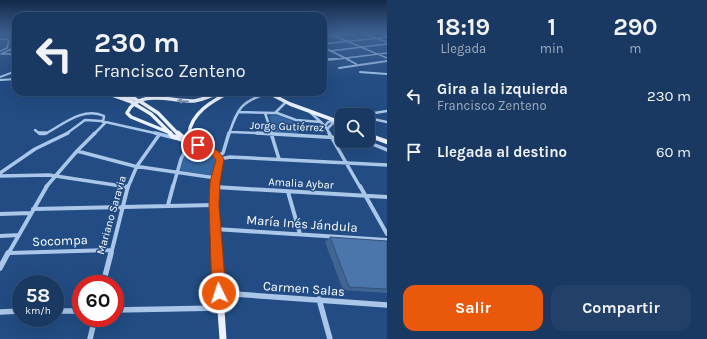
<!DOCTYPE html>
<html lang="es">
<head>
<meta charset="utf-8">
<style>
	body { margin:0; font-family:Karla,sans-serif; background:#234068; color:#f1f3f6; height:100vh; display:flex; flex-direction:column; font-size:15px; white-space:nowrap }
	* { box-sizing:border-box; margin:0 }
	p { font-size:13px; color:#9facbe }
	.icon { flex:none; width:22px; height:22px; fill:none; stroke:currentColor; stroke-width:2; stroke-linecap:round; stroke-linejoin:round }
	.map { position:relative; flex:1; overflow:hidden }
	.details { display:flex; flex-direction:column; background:#1a3962; width:320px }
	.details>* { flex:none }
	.top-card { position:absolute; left:12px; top:12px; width:315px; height:84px; border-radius:12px; box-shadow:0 4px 16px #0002,0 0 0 1px #385377; background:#1a3962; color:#f1f3f6; overflow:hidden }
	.fabs { position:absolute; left:335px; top:108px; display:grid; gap:8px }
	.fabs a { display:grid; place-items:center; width:40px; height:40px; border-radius:8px; background:#1a3962; box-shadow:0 4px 16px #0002,0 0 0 1px #385377; font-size:20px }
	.speed { position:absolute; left:12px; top:275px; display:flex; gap:8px; font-size:20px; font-weight:700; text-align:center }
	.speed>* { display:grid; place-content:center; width:52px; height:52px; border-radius:50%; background:#1a3962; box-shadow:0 4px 16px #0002,0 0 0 1px #385377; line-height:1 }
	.speed small { font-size:10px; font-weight:400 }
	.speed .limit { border:6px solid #d22; background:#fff; color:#111 }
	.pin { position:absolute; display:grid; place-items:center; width:34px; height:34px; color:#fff; margin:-17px; border:2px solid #fff; border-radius:50%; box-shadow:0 1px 4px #0007 }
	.me { position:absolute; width:44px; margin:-22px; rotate:356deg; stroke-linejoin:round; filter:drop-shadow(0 0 3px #0008) }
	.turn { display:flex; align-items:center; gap:14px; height:84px; padding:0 16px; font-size:18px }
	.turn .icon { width:52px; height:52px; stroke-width:2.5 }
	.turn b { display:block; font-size:28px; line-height:34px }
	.eta { display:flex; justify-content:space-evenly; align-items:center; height:68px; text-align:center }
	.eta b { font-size:24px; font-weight:700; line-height:28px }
	.action { display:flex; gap:8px; margin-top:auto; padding:8px 16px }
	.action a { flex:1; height:46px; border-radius:12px; background:#ea580c; color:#fff; font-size:16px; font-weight:700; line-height:46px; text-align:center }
	.action a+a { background:#234068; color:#f1f3f6 }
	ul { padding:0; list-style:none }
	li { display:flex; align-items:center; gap:12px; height:56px; padding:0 16px }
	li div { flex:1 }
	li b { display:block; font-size:15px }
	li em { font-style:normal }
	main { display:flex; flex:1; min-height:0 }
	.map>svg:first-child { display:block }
</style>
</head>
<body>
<main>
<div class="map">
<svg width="387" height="339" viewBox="0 0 387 339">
	<rect width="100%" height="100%" fill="#224c83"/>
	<path fill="#3666a0" d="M277,115L293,121L298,134H275L269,116Z
		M190,146C199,149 214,153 218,161L215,172L211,175L182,171L180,169L184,156Z"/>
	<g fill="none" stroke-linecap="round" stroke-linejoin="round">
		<path stroke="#aac6e8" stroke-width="1.5" d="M330,34L387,58
			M364,34L387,42
			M323,37L349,34
			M0,39L9,40L7,48L0,51
			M323,44L387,37
			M323,47L349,60
			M330,51L387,44
			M1,54L16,47
			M3,54H16
			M323,59L330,60L387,53"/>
		<path stroke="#aac6e8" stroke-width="2" d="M324,59H337
			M347,59L356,64
			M339,68L387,61
			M360,72L387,74
			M0,77L16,71
			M0,80L16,79"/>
		<path stroke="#aac6e8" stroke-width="2.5" d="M238,112L277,113L296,120L321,122
			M310,112L325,126L330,134
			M265,113L272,134
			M275,113L286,102
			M362,115L387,111
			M368,118L387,122
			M325,126L328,122L342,119
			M327,129L335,121
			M35,130L40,134H45C62,125 84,106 104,116L103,122
			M231,132L276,134
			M66,134L85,120L101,121L159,134
			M94,134L105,123
			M229,134C238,108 241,101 269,93"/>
		<path stroke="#aac6e8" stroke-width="3.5" d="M39,133H46
			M155,133L175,138
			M257,133L342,138
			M271,133L279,159
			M329,133L360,187
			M365,141L387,150
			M77,151L134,166L216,178
			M218,156L223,153L229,133
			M220,159L230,157L387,165
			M0,173L35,149L68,133
			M0,176L49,175L128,187
			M46,187L77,151L95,133
			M128,187L137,166L159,135
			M173,187L181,159L188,146
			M215,187H219"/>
		<path stroke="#aac6e8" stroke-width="4" d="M123,186L128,187
			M360,186L387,234
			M215,187L387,197
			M288,192L300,234
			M168,205L173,186
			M33,209L214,205
			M0,214L31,213
			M215,229L387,240
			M0,236L19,235
			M9,253L111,250
			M8,254L47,186
			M111,254L128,186"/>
		<path stroke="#aac6e8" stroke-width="5.5" d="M0,268L8,253
			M103,284L111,253
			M220,293L387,305
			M319,299L330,339
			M115,310L220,308
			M55,311H81
			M0,312L21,311
			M90,339L95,318"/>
		<path stroke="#ecf3fe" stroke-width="2.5" d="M104,92L106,93
			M114,92L117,93
			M267,92L269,93
			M219,93L221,92
			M228,93L230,92"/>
		<path stroke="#ecf3fe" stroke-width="3.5" d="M104,92L132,102
			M114,92L135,99
			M267,92L290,104L342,123
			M141,102L158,113L178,134
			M136,105L151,114L171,134
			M168,132L131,117L127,113C139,88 172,102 194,101C203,100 212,95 221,92
			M189,134C191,113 212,101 230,92"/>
		<path stroke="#ecf3fe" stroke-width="4.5" d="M170,133L172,136L204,147L220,158L215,187
			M178,133L186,140
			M189,133L191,142
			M368,135L387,142"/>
		<path stroke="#ecf3fe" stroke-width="5.5" d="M215,186L214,205L217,254"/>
		<path stroke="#ecf3fe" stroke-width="7" d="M217,253L223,339"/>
		<path stroke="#ecf3fe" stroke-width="3.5" d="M135,99L141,102
			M132,102L136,105"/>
	</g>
	<path fill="#406593" d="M330,237L387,241V293L343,290L325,242Z"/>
	<path fill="#4b76ab" stroke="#345378" d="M330,237L387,241V289L349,287Z"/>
	<defs><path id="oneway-solid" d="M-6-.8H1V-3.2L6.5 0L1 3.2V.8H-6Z"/></defs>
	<use fill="#7d97ba" href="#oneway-solid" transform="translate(183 101) rotate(-176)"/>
	<linearGradient id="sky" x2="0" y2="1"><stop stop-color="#132a48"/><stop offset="0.42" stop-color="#3e6193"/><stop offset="1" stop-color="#3e6193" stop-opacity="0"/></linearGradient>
	<rect width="387" height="81" fill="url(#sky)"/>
	<path fill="#ea580c" stroke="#983908" d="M198,142L218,151L224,159L220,182L219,205L226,293L224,298L219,300L214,298L212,293L209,205L210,182L216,160L212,155L196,147V143Z"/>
	<g text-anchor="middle" stroke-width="3" stroke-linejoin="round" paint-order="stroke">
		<g font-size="11" fill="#fff" stroke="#224c83">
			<text transform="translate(287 126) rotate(2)" y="4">Jorge Gutiérrez</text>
			<text transform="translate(301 183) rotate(3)" y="4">Amalia Aybar</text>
			<text transform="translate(111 215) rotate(-74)" y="4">Mariano Saravia</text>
		</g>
		<g font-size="13" fill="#fff" stroke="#224c83">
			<text transform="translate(302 223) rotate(4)" y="5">María Inés Jándula</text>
			<text transform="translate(60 240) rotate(-2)" y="5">Socompa</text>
			<text transform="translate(304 288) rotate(4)" y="5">Carmen Salas</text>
		</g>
	</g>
</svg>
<div class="fabs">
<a><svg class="icon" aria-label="search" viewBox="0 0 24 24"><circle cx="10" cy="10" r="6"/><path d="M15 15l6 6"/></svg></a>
</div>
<div class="speed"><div>58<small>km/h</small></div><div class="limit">60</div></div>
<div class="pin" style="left:198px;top:145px;background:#d93025"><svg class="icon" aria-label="arrive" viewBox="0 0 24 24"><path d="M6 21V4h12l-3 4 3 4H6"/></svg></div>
<svg class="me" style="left:219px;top:293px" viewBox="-20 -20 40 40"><circle r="17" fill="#ea580c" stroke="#fff" stroke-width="3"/><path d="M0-11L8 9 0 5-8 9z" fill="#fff"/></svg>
<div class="top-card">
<div class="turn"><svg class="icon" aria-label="left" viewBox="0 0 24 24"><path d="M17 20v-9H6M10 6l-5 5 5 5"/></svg><div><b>230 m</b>Francisco Zenteno</div></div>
</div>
</div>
<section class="details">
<div class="eta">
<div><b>18:19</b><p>Llegada</p></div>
<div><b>1</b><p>min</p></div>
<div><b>290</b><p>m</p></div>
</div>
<ul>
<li><svg class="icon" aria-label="left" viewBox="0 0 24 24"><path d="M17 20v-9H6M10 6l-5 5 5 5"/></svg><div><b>Gira a la izquierda</b><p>Francisco Zenteno</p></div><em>230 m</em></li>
<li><svg class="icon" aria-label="arrive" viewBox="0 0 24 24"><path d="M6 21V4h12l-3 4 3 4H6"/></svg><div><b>Llegada al destino</b></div><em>60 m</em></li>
</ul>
<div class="action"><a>Salir</a><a>Compartir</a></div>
</section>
</main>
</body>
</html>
